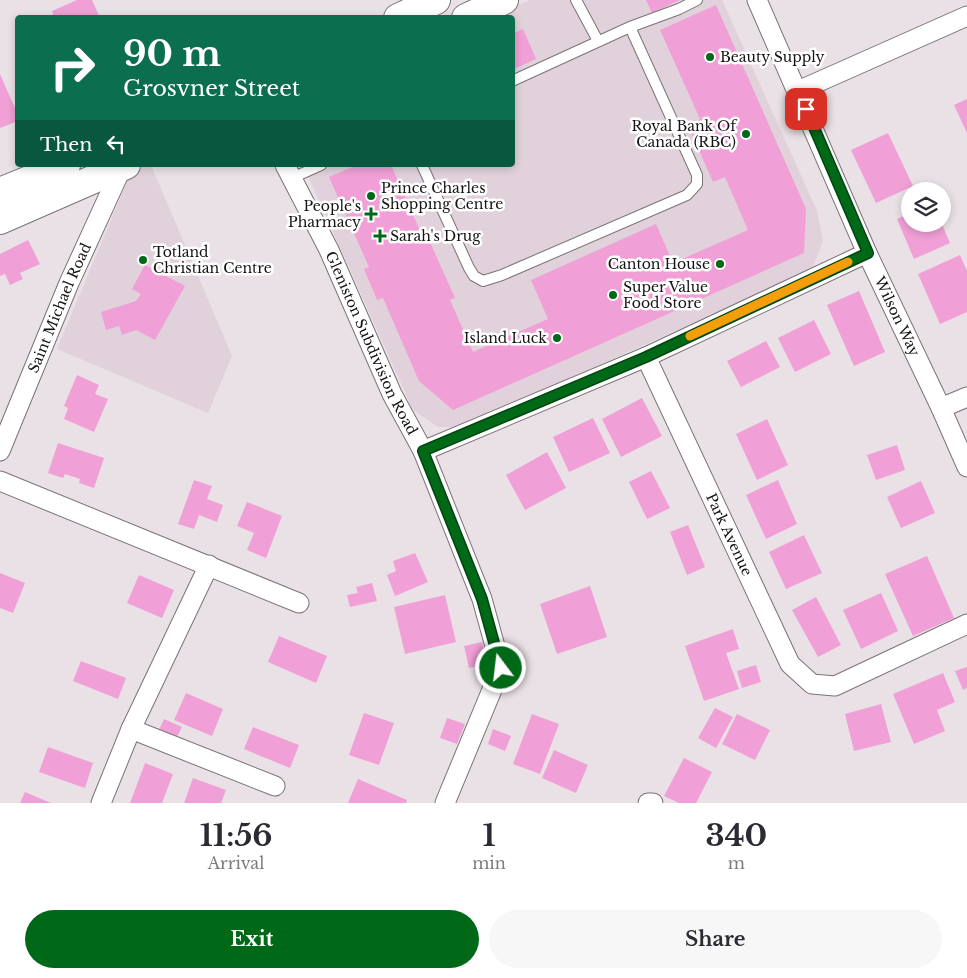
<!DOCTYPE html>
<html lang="en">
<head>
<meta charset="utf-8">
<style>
	body { margin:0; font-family:"Libre Baskerville",serif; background:#f7f7f7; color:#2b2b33; height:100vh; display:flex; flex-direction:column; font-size:19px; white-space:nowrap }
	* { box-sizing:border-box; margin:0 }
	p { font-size:16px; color:#7c7c81 }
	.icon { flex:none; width:28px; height:28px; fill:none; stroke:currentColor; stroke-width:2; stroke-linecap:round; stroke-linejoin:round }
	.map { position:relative; height:803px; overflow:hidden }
	.sheet { display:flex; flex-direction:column; background:#fff; flex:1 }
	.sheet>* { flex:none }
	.banner { position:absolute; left:15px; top:15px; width:500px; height:152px; border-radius:5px; box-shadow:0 2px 8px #0003; background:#0b6e4f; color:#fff; overflow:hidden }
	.fabs { position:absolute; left:901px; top:182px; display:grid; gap:10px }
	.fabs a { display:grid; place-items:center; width:50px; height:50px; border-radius:50%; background:#fff; box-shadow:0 2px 8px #0003; font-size:25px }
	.pin { position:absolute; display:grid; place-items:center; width:42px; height:42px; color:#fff; margin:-21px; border-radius:10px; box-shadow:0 2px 8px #0006 }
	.me { position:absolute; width:55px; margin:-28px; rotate:345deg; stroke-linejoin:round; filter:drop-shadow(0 0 4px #0008) }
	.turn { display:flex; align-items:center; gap:18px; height:105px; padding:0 25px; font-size:22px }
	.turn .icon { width:65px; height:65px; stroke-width:2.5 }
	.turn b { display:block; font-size:35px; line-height:42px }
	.then { display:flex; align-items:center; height:48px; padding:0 25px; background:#0003; gap:10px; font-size:19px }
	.eta { display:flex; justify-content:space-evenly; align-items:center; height:85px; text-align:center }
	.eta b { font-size:30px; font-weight:800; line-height:35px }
	.button { display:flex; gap:10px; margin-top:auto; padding:10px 25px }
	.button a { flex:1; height:58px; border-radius:30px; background:#006917; color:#fff; font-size:20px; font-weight:800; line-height:58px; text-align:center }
	.button a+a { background:#f7f7f7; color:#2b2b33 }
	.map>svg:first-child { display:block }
</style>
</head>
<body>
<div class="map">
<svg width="967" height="803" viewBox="0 0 967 803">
	<rect width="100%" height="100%" fill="#e9e1e6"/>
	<path fill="#e0d1da" d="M530,0H722L817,211L823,241L811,271L459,427H438L413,410L303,165H512V18L490,17Z
		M147,165H151L232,356L208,413L57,349L131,172Z"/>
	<path fill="#f0a0d6" d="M77,0H92L100,18H54L52,11Z
		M646,0H680L652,13Z
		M716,5L806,209L804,253L453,410L419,381L383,298L377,300L364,269L369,267L329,177L357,165H391L425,242L429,240L455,298L450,300L473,352L548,319L531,280L656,224L673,263L748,230L725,177L713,182L688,125L700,119L660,30Z
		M523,29L536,59L512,70V34Z
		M0,74L18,115V121L0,128Z
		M967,99V133L954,105Z
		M888,133L913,186L876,203L851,150Z
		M910,213V224H942L950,243L914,259L897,219Z
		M28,240L40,264L20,273L23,279L10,285L5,274L0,276V254Z
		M960,255L967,271V312L940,324L918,274Z
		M145,265L185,286L155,340L136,330L122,335L119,326L106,330L101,312L136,301L141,294L132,289Z
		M859,291L885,352L854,366L827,305Z
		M814,320L831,354L795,372L778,338Z
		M766,341L780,367L741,387L727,361Z
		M77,375L99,385L95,394L108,399L94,432L64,419L68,408L64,406Z
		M642,398L662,436L621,457L602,419Z
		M593,418L610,453L569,472L553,437Z
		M767,419L788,465L757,480L736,434Z
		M58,443L104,458L94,488L79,483L80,479L65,474L63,478L48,473Z
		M897,445L905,470L876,480L867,455Z
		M547,452L566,488L525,510L506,475Z
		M651,471L670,508L647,519L629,482Z
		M194,480L212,486L207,499L223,505L217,522L199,515L194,529L178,524Z
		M778,480L797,524L766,539L746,495Z
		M921,481L935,513L901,528L887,497Z
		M247,502L282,516L266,558L247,550L254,533L237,526Z
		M688,525L705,567L687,575L670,532Z
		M804,535L822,573L786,589L769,552Z
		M415,553L428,582L395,596L387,575L396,571L393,561Z
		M927,556L954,618L913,636L885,574Z
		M0,573L25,583L13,613L0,608Z
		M139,575L174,590L162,618L127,603Z
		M372,583L377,601L350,607L347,595L358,593L356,587Z
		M590,586L607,637L557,654L540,604Z
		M881,593L898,631L861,649L843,610Z
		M445,595L456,642L405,654L394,607Z
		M816,597L841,645L818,657L792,610Z
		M733,629L739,649L726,653L739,689L704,701L685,646Z
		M279,636L327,656L316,683L268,662Z
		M482,642L487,664L469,668L464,646Z
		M81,661L126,678L118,699L73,681Z
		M756,665L761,682L742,688L737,671Z
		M967,667V688L963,690L955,671Z
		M943,673L955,702L937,710L945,731L914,744L893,694Z
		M186,693L223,709L212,736L174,720Z
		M881,704L891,742L854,751L845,714Z
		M715,708L733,717L716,748L698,738Z
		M364,713L394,723L379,765L349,755Z
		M532,714L559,724L540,774L513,764Z
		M737,714L770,730L755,760L722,744Z
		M447,718L465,724L457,744L440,738Z
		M164,719L182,727L177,737L159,730Z
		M253,727L299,745L290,768L244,749Z
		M493,729L511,736L505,751L488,744Z
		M48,747L93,763L85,788L39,772Z
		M554,750L588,765L576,793L542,778Z
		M684,758L712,772L696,803H679L664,796Z
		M145,763L173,774L162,803H130Z
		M193,778L226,790L221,803H184Z
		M358,779L407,800L406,803H348Z
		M25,792L51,803H20Z"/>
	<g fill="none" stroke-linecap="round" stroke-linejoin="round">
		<defs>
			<path id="lane" d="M576,0L598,41
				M512,81L630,27L679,9L697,0
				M422,165L469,268L474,276L483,281L502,275L687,195L697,184V175L630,27
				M292,178L321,165"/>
			<g id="street">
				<path id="s1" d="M757,0L867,253L941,408L967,467"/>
				<path d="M798,91L967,16"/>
				<path id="s2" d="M285,165L329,250L392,394L423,451L482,599L501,668L445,803"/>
				<path id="s3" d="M646,357L790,664L812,684L835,686L967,624"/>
				<path d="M941,408L967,397"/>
				<path id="s4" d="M0,451L69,283L122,167"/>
				<path d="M423,451L646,357L867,253"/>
				<path d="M0,481L299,603"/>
				<path d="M131,729L275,786"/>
				<path d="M101,803L131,729L209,565"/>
				<path d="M648,803H653"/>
			</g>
			<path id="highway" d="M398,18L436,0
				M466,18L504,0
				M0,192L66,165
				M0,220L126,165"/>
		</defs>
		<use href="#lane" stroke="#7a7377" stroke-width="12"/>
		<use href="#street" stroke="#7a7377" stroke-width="21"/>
		<use href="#highway" stroke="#7a7377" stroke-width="30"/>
		<use href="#lane" stroke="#fff" stroke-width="10"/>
		<use href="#street" stroke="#fff" stroke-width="19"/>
		<use href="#highway" stroke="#fff" stroke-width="28"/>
	</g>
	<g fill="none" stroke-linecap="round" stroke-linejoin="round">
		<defs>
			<path id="route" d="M501,668L482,599L423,451L646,357L868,253L806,109"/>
		</defs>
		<use href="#route" stroke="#00440f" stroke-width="12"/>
		<use href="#route" stroke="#006917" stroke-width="9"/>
		<path stroke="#f59e0b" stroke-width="9" d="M690,336L848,262"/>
	</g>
	<g fill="#006917" stroke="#fff" stroke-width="2">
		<circle cx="710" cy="57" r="5"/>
		<circle cx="746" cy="134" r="5"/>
		<circle cx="371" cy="196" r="5"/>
		<path d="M368.5 206.5h5v5h5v5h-5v5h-5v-5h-5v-5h5z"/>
		<path d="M377.5 228.5h5v5h5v5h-5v5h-5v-5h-5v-5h5z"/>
		<circle cx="143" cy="260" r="5"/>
		<circle cx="720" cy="264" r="5"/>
		<circle cx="613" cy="295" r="5"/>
		<circle cx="557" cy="338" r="5"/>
	</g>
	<g text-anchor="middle" stroke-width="5" stroke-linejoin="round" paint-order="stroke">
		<g font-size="14" fill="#151314" stroke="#fff" text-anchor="start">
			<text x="720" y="62">Beauty Supply</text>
			<text x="736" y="131" text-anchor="end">Royal Bank Of<tspan x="736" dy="16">Canada (RBC)</tspan></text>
			<text x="381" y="193">Prince Charles<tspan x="381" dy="16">Shopping Centre</tspan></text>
			<text x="361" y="211" text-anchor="end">People's<tspan x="361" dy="16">Pharmacy</tspan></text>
			<text x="390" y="241">Sarah's Drug</text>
			<text x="153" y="257">Totland<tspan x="153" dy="16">Christian Centre</tspan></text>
			<text x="710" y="269" text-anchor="end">Canton House</text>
			<text x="623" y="292">Super Value<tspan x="623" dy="16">Food Store</tspan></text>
			<text x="547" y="343" text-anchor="end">Island Luck</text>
		</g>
		<g font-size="14" fill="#151314" stroke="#fff">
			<text dy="5" stroke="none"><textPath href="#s4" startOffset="155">Saint Michael Road</textPath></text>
			<text dy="5" stroke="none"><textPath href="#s1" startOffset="346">Wilson Way</textPath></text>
			<text dy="5" stroke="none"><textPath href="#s2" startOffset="198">Gleniston Subdivision Road</textPath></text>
			<text dy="5" stroke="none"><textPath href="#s3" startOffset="196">Park Avenue</textPath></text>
		</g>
	</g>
</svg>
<div class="fabs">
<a><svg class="icon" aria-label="layers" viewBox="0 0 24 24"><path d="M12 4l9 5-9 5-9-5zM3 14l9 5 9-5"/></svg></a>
</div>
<div class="pin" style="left:806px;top:109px;background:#d93025"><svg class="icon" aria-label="arrive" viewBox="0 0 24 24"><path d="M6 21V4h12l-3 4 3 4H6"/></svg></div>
<svg class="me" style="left:501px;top:668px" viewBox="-20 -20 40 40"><circle r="17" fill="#006917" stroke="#fff" stroke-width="3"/><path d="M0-11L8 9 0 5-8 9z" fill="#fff"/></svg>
<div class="banner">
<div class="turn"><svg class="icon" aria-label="right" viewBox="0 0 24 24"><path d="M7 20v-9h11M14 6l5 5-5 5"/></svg><div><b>90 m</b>Grosvner Street</div></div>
<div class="then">Then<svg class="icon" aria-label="left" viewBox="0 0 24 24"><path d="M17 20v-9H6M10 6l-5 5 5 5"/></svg></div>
</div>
</div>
<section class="sheet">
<div class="eta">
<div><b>11:56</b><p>Arrival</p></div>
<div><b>1</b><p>min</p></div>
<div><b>340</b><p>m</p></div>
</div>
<div class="button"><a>Exit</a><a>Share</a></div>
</section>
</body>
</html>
